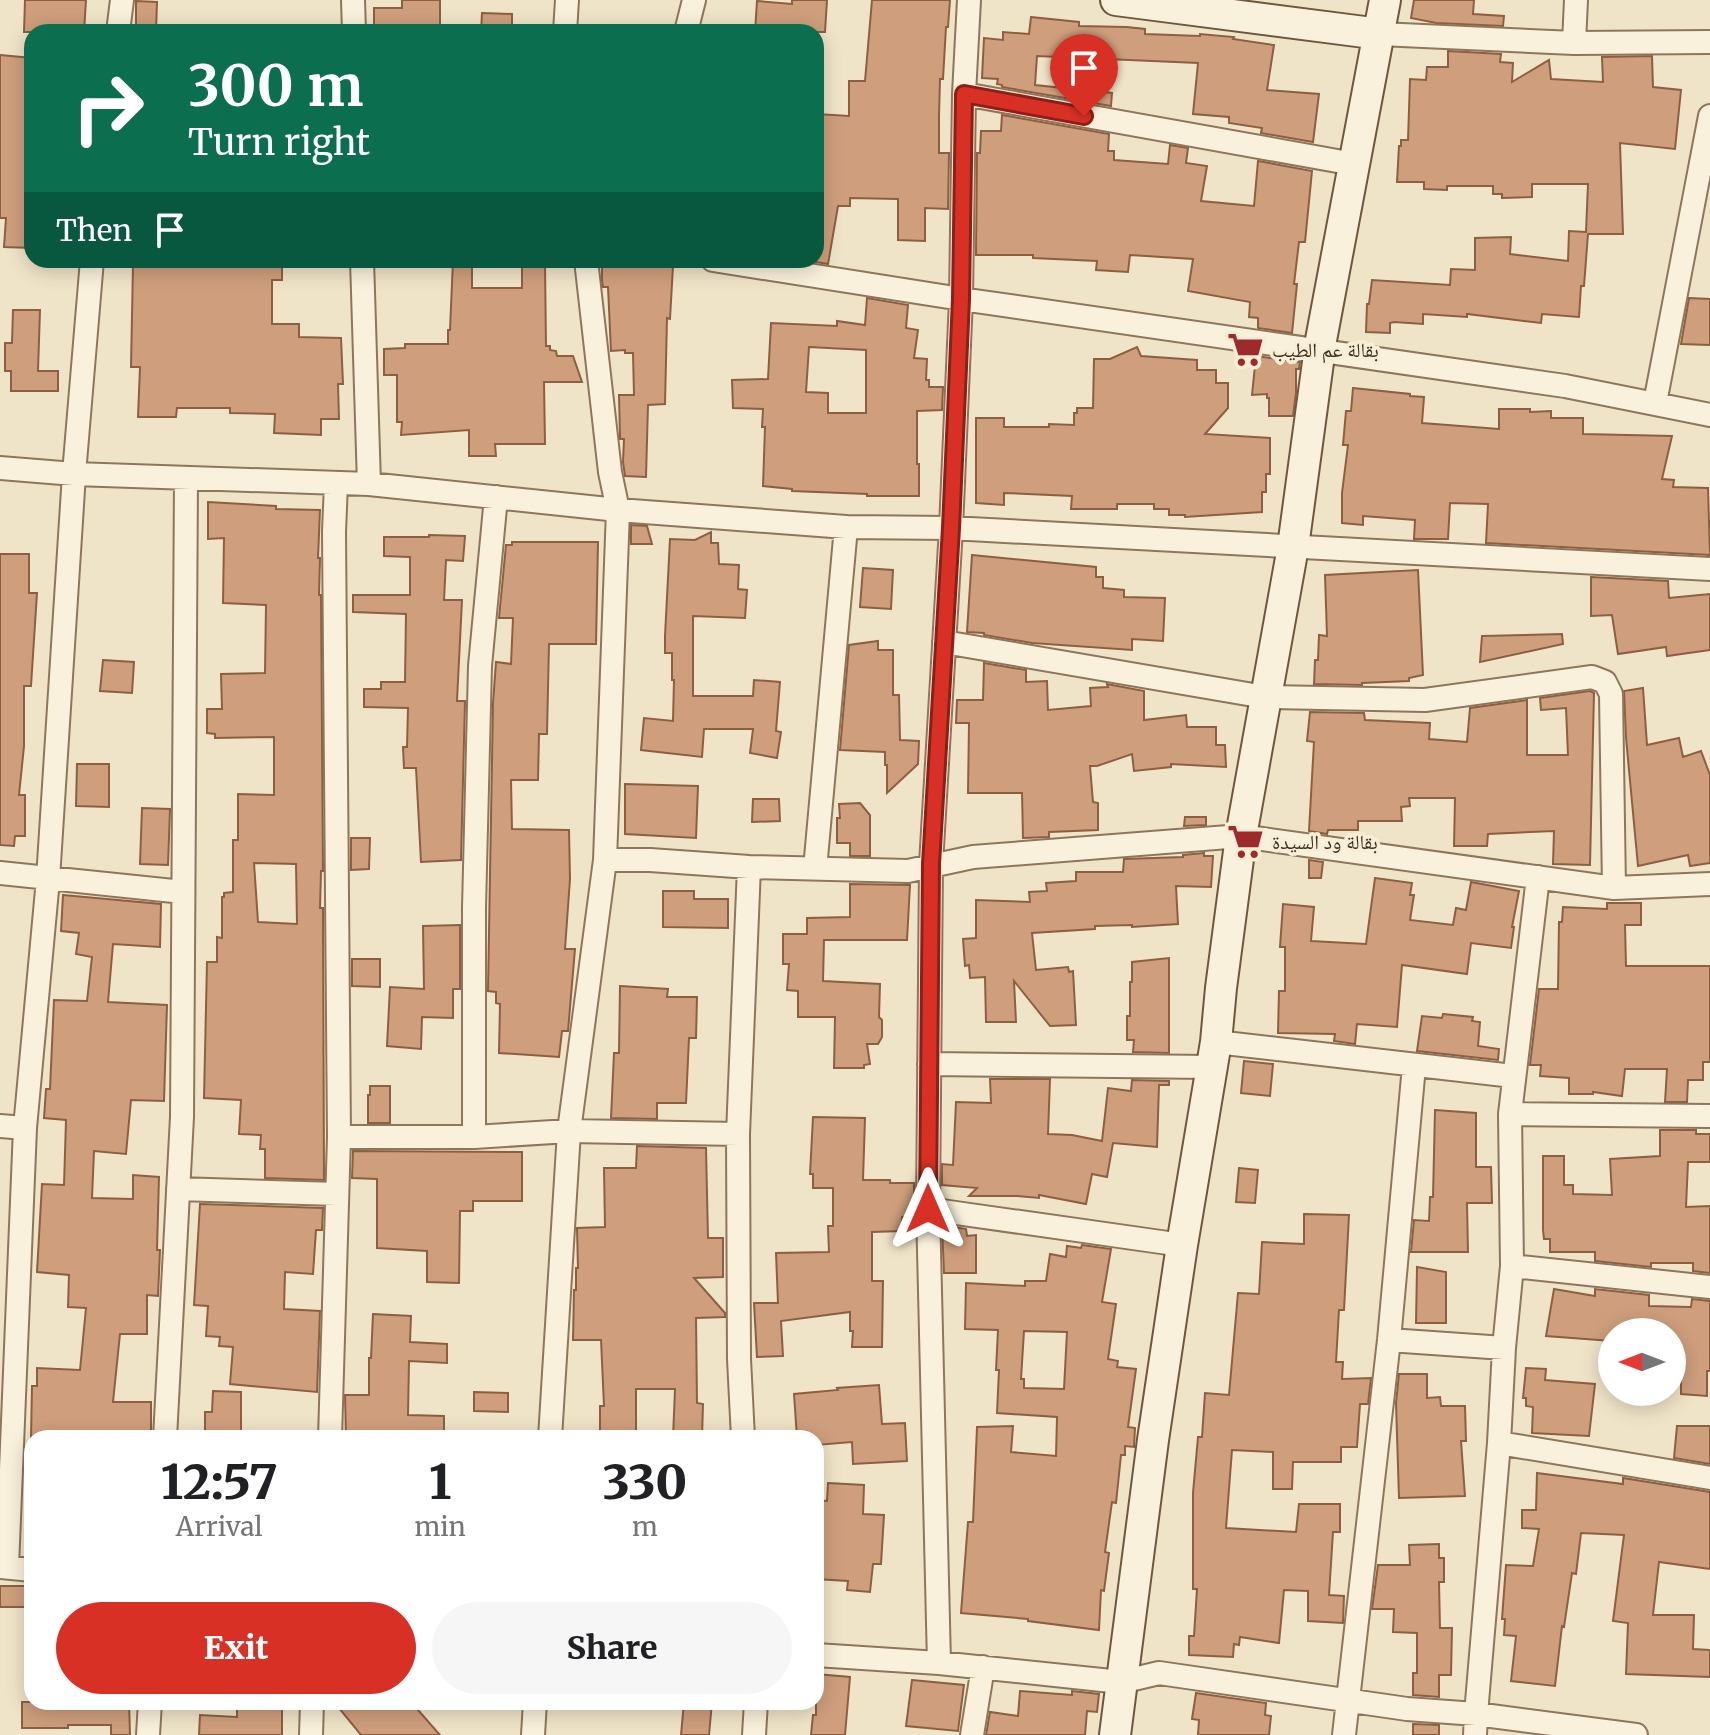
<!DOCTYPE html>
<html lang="en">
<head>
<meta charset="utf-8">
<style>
	body { margin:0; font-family:Merriweather,"Noto Naskh Arabic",serif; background:#f6f6f6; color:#202124; height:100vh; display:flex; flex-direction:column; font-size:30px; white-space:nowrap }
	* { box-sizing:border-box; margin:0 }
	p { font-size:26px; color:#757577 }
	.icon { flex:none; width:44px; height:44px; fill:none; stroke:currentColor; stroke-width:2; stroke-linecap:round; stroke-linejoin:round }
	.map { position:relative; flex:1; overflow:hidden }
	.panel { position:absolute; left:24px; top:1430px; width:800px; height:280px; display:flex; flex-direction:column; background:#fff; border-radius:24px; box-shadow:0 4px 20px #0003 }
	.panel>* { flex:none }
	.top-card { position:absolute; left:24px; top:24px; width:800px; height:244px; border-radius:24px; box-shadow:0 4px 20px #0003; background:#0b6e4f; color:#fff; overflow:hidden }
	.needle { width:52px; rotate:270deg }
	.tools { position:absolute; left:1598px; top:1318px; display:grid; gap:16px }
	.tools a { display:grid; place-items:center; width:88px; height:88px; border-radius:50%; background:#fff; box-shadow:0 4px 20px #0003; font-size:40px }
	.pin { position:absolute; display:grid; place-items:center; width:68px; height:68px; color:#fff; margin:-82px -34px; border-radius:50% 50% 50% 0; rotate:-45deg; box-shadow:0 0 8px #0007 }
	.pin .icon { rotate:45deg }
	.me { position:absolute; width:88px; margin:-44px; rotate:0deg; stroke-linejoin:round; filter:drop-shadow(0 0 6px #0008) }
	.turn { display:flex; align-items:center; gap:28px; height:168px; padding:0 32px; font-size:36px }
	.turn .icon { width:104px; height:104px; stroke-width:2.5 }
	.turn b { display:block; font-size:56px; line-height:68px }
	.then { display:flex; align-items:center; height:76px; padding:0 32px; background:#0003; gap:16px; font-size:30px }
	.eta { display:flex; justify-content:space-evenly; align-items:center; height:136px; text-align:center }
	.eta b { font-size:48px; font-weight:800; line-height:56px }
	.primary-button { display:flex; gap:16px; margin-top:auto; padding:16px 32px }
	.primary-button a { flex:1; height:92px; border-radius:48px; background:#d93025; color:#fff; font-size:32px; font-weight:800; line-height:92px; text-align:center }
	.primary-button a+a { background:#f6f6f6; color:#202124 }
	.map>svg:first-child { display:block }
</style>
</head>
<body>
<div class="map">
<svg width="1710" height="1735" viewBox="0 0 1710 1735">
	<rect width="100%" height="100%" fill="#f0e4c8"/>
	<path fill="#cf9f7d" stroke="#8d5f41" stroke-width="2" fill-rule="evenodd" d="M25,0H86L84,32H24Z
		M402,0H440V32H374V8H402Z
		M792,0H827L825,32H755L757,1L792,4Z
		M872,0H950L948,27H946L943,79H940L939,116V153H949L948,209L925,208V241L898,240V199L850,198V206H838L828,264L816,262L817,114L849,116V81H865Z
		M1414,0H1474L1473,14L1504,16L1503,26L1436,23L1411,18Z
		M136,1L157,2L156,32H136Z
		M482,13L512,14V32H481Z
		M1031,17L1079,22V26L1127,27L1145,29V34L1200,36V34L1234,37L1233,39L1274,45L1267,90L1319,94L1313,142L1261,133L1262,128L1229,123V117L1193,114L1198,63L1037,56L1035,85L1112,93L1111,106L1002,87V85L997,84L998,79L982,78L984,38L1003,40V32L1029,34Z
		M1448,51L1501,54L1500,62L1513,63L1512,82L1549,60L1551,79L1603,82L1602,57L1652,56L1653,87L1681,90L1675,149L1620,143L1623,234H1588L1584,286H1581L1579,317L1542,314L1541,323L1467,314V317L1423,314V324L1394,322L1390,323V333L1366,332L1367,304H1369L1372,280L1450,285L1451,269L1475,270V238L1511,237L1510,254L1568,261L1569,231L1586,232L1588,184H1532V197L1502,198V194H1493V186H1447V190L1424,189V182H1397L1399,146H1401V140H1408L1410,79L1426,80L1427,67H1448Z
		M0,55L32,58V248L4,247L6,218H0Z
		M1002,115L1109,134L1108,151H1114V160L1168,164L1170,145L1188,148L1186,163L1207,166L1201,201L1254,206L1258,161L1312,171L1305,242H1299L1294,284H1297L1292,333L1258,328V318L1249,317L1250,302L1188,291L1193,259L1130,255L1128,272L1096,270L1097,261L1033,258V255H976L977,153H980L981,131H1001Z
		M150,260H282V280H272V324H299V337L341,338L343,384H338L339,419H321V435L274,433L275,414L230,413V408H177L176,417H138L140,367H131L133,265H150Z
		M453,260H472V288H522V265L545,264L546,346H550V350L556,351L557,356H573L582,382H544L545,444H495L496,456H469V430L401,435L402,422H397V375H384V349L405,348V344H448V330H450Z
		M634,260V265L673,266L670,319L667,318L665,404L648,405L646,477L625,476L623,462L624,439H620V436L619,395H634L633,353H625V350L611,351L608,287H603L602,281V261Z
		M867,298L908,305L906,328L918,330L914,358L927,359L926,380H929V387H943L942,410L917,411V464H919V496H867V494L792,491V489L763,486L765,427H762L763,409L733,408L732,380L768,379L771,323L837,326V321L865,325ZM809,347L866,350V413H828V393L806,392Z
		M1689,298L1710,299V345L1681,344Z
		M13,310H40L38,371H58V391H11V371H5V343H12Z
		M1137,347L1141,356L1197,360V370H1216V383H1228V408L1205,434L1270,438V474H1266V492H1262V512L1185,517V515H1169V509H1154V504H1117V509H1071L1072,496L1004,493V505L976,503V418H1004V427H1049V424L1074,425V413H1077V408H1093L1094,359H1110Z
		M1256,356L1300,362L1299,369H1296V393L1293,416H1269V398H1267V394L1252,395Z
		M1353,388L1410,394V396L1424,397L1422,423L1499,429V409H1530V412L1551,411V418H1583V434L1672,436L1662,479L1674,480L1673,487L1708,488L1710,555L1486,543L1488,504L1450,503L1448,539H1414L1415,520L1363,516V525L1342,523V493L1348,445H1343L1346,411H1351Z
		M208,502L276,506V509L320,510L318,558H320L319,595H321L323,871H321L320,908H323L324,1180L265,1178V1149H260L261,1135L239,1134L241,1100L204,1098L207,962H217V937L222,938V897H224V893L233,892V840H238V794L274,795V737L215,738V734L207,733V709H222L221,674L265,673L266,605L223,603L224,538L208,539ZM254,863L296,864L297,924L258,922Z
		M631,525L647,526L652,544H631Z
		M711,532V543H718L719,564L739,565L738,589L747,590L745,618L693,616V696H753L754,680L780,682L776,731L781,732L777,758L750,753L753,729H704L702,757L641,750L644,718L673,721L674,680H672V653H665V636L670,539L695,540Z
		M429,535L465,536L463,561L446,560L444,600H462L457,701H465L461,860L421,862L416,768H404L403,747H407L408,708L364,707V689H381V682H405L406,614L353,612V595H410V557L384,556V537H429Z
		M512,542H598L596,644H549L547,734H539L538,780H511L512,829L569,830L570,879L565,949H575L568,1031H562L559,1057L499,1053L500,1004L496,1003V992L488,991L493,703L496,662L511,664L513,618H499L506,545H512Z
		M0,554H29V593H37L31,686H24V746L19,795H25V836H15L14,846L0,845Z
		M972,555L1096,567V577H1103V588L1124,590V597L1165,598L1163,641L1132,639V650L1032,643L984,635V633L967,632Z
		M863,568L893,570L891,609L860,607Z
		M1418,570L1423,675L1409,678V681L1362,683V685L1314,684L1315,660H1318L1319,635L1327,636L1325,575Z
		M1591,577L1668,581L1669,598L1710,594V650L1667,656L1666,647L1618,654L1612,615L1591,616Z
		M1562,634L1563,644L1480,662L1482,636Z
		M878,641V650H893V695H899L900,740L919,741L918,764L887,793V765H885V752L840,750L849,645Z
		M103,660L134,662L132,693L100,691Z
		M984,663L1026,670V682L1047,681L1048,710L1091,706L1090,688L1108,687L1107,684L1144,691V720L1186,715L1187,727H1216V745H1225L1226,767L1171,764V767L1134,771L1132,754L1097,766H1090L1093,802L1098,803V830L1049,832V837L1023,838L1022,793H968L969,723H956L957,700H983Z
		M1643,688L1647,745L1679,738L1683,757L1701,751L1710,775V863L1690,866L1688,855L1638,866L1626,738L1624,691Z
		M1590,691L1594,693L1590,865L1553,864L1554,831L1488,834L1487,846H1454L1455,798H1409L1410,806L1401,807L1402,821H1358V830H1328L1327,834L1309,831L1314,742L1307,741L1310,712L1364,713L1365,720L1430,723L1429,739L1467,742L1470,708L1527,700V755H1568L1566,708L1541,710L1540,698Z
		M77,764H109V807L76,806Z
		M625,784L698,786L696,838L625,834Z
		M753,799H779L780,821L752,822Z
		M860,803L870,815V856H850V843H837V818H840L839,804Z
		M142,808L170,809L168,865L140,864Z
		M1185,817H1206V825L1184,826Z
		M351,838H370L369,869L351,870Z
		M1204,853V856H1213L1211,887L1176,886L1178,924L1132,927V925L1095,926V929L1032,933L1036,970L1068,967L1069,972L1073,971L1076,1025L1050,1026L1014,981L1016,1022H986L985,977L970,978L969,965L965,966L963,939L976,938V900L1030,902L1029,892L1047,891L1046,883L1076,881V872H1123L1124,859L1183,857V855Z
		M1309,860L1323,862L1321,878H1309Z
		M1375,878L1412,883L1410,895H1414L1410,920L1453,925L1456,908L1466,910L1471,882L1519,891L1512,927H1514L1511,948L1471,943L1467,974L1402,965L1397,1027L1357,1024L1355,1044L1334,1041L1335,1034L1278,1033L1279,991H1285V947H1280L1283,904L1314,907L1311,941L1366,944Z
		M850,884L910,885L907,940H824L823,981L880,984L879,1017L882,1020V1037L878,1044H867L870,1064L864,1065V1068H834L835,1017H798V991L787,990L789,964H783V934H807V918L850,917Z
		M663,891H694V899H728V928L663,927Z
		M63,895L161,904L160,947L113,944L108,1002L167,1005L164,1101L131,1100L126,1154L94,1151L92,1198L133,1199V1175L159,1177L157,1250H160L158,1296L147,1295V1334H120L113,1402H151V1433H147V1438H31L32,1386H37V1368L80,1370L86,1308L68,1307L69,1275L37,1272L42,1184L64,1185L66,1120L44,1118L46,1089H50L54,1000L87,1001L92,957L76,954L79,933L61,931Z
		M1607,903H1641V925H1625L1626,966H1710V1062H1703V1080H1688L1687,1102H1665L1667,1069H1625L1622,1096L1593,1092V1094H1569V1078L1540,1076L1541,1065H1530L1539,989H1558L1559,922H1562L1563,907L1607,909Z
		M460,925V989H453V1018L422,1017L421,1049L387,1046L390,987L424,989L423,926Z
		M1169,958V1053L1133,1052L1134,1040H1127V1016H1130V982H1132V962Z
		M352,959H380V987L352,986Z
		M620,986L668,989L667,997H697L696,1038H689L686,1103H657V1119L611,1118L614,1053H619Z
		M1443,1014L1473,1017L1472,1021L1480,1022L1478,1046L1499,1049L1498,1060L1417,1051L1422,1016L1442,1018Z
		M1244,1061L1273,1064L1270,1096L1241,1093Z
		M990,1079H1050L1048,1134L1072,1135L1102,1141L1108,1088L1131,1091L1132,1080L1169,1081V1085H1159L1157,1147L1113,1143L1107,1177L1092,1174L1086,1204L1039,1195V1198L1017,1196H969L977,1188L942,1185V1164L953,1165L956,1102L991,1103Z
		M370,1086H390V1123H368V1095H370Z
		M1435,1110L1476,1113V1167H1491L1492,1203H1467L1468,1252H1411L1414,1220L1429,1221L1430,1197H1433Z
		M813,1117L865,1118L863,1180H890V1183H914V1217H902V1231L872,1232V1281H883L882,1347H852L853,1331H850V1312L781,1321L783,1356L757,1357L754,1303H778L776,1253L829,1252L828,1226H833V1188H813V1174H810Z
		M1660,1130H1696V1134H1710V1162H1688L1686,1207L1710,1206V1273L1693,1271V1263H1651V1267L1595,1261V1252H1550V1239H1544L1543,1230V1156H1564V1185H1573V1194L1612,1195L1610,1159L1660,1156Z
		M637,1146L706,1148L708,1238H723V1277L694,1278L725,1313V1317L696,1318L697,1403L703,1404L702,1438H673L675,1389H636V1438H600V1406H604L601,1340H573L574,1290H576V1268H578L577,1228L605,1227L604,1168H636Z
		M353,1151L522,1152V1201H473V1211H460L459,1283L427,1282V1251L377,1248V1179L352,1178Z
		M1239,1168L1258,1170L1255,1203L1236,1202Z
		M200,1204L323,1208L322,1230H316L313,1274L285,1272L284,1309L320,1311L317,1392L230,1384L233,1347L219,1346L220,1337L206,1336L208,1306L194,1305Z
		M1304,1214L1349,1215L1344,1310H1339L1336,1362H1343L1342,1379L1371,1378L1368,1404H1360L1357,1447H1341V1462H1293L1292,1489H1273V1452L1232,1450L1226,1528L1296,1532L1299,1504H1340V1532H1333L1329,1595L1344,1596L1343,1623L1308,1621V1591L1284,1590L1279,1643L1240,1637L1239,1645L1234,1644L1233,1657L1189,1655V1636H1194L1197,1589H1193V1493L1198,1437H1202L1205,1393L1229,1395L1238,1293L1259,1294L1262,1242L1304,1244Z
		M942,1225L966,1229L967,1236L976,1235V1273H944Z
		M1082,1245L1111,1249L1102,1302L1116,1304L1108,1359L1118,1361L1117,1367L1136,1369L1128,1427L1135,1428L1134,1447L1125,1446V1455H1121L1116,1503L1112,1502L1105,1552L1109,1553L1104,1591L1101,1590L1099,1630L1028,1621V1619L961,1613L968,1522H973L977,1427L1013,1426L1011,1452L1056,1456L1057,1417L997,1413L999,1370H996L998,1330L965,1329L966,1283L1025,1286V1281H1046L1050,1254L1066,1257L1067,1246L1081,1248ZM1024,1331L1067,1332L1064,1389L1024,1388V1379H1021Z
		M1417,1267L1446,1272V1323H1416Z
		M1554,1289L1595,1296V1289L1649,1295V1306L1691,1307L1692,1299L1710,1301V1371H1707V1396L1681,1394V1356H1675V1353H1672V1332H1612L1611,1341L1546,1336Z
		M373,1314L411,1316L410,1342L447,1344V1363L409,1361L408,1415L444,1416V1438H346L345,1395H369V1358H371Z
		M1526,1368L1546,1369L1545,1380L1595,1384L1589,1436L1532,1433L1533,1407L1526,1406V1398H1523Z
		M1399,1374H1427V1398L1440,1397L1441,1406H1465L1466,1441H1461L1465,1496L1399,1498L1396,1403Z
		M879,1385L882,1424L905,1423L907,1461L853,1464L852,1442L816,1445V1438H797L794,1394L838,1390L837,1388Z
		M213,1391L241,1392V1438H205V1412H212Z
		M474,1392L508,1393V1412L474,1411Z
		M1677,1426H1710V1464L1674,1458Z
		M1537,1473L1623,1484V1478L1710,1492V1569L1659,1562L1653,1615H1694L1693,1649L1710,1650V1677L1626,1674L1628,1623L1613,1621L1624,1535L1581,1533L1576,1574L1572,1573L1564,1627L1562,1626L1555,1686L1511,1681L1516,1636L1504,1635L1505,1619H1502L1506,1565L1533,1566L1539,1529L1522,1528V1510H1536Z
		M828,1483L864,1485L863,1514L884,1515L881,1564H873L870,1592L847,1590L848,1581L816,1579V1500L827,1501Z
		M1439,1544V1558H1444V1582H1439L1440,1628H1452L1451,1675H1439V1697L1413,1695V1673H1417V1633L1393,1632L1394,1609H1372L1378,1565H1410L1409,1545Z
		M0,1586H32V1607H0Z
		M816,1674L850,1677L845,1735H811L813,1715H816Z
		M912,1680L964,1685L958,1731L906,1726Z
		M1020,1691L1072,1695V1691L1099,1694L1097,1712L1087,1711L1085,1735H986L990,1712L1018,1716Z
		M1196,1693L1266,1703L1265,1715L1271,1716L1269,1735H1198L1199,1720L1192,1719Z
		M22,1702H129L130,1735H111V1725H68V1728H22Z
		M237,1702H282V1735H199L200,1715L237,1717Z
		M334,1702H411L440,1735H361Z
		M684,1702H712L709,1735H681Z
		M1413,1724L1439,1725V1735H1413Z"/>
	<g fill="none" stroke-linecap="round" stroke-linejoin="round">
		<defs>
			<path id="street" d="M353,0L354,32
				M118,32L122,0
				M565,32L567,0
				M686,32L694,0
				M1380,34L1574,43L1710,42
				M1574,43L1576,0
				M964,94L1354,164
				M362,260L369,484
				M713,260L961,299L1565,386L1710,415
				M1655,403L1710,116
				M0,468L74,474L369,484L618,510L846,527L951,528L1710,569
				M944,642L1265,697L1425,700L1592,677L1605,682L1611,694L1614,888
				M605,860H650L749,867L908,871L973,857L1241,836L1614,888L1710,884
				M815,869L846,527
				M0,873L183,892
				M1538,877L1510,1114L1512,1266L1504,1348L1499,1443L1476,1714L1636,1735
				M1216,1042L1513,1076
				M929,1064L1212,1067
				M1510,1114L1710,1116
				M0,1126L25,1128
				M339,1137H474L569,1131L738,1134
				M474,1137V908L480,666L496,497
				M178,1189L337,1194
				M928,1209L1182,1245
				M1512,1266L1710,1287
				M1389,1340L1504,1348
				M165,1438L182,1117L186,479
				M330,1438L339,1137L334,532L336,483
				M550,1438L569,1131L605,860L618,510L610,472L586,260
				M743,1438L739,1359L738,1134L749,867
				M1499,1443L1710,1478
				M0,1567L32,1570
				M7,1567L25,1128L48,879L74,474L92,260
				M816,1655L939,1663L1121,1682L1159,1673L1407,1709L1476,1714L1475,1735
				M939,1663L928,1209L931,864L951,528L961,299L964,94L969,0
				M148,1735L150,1702
				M311,1735L312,1702
				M533,1735L535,1702
				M754,1735L756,1702
				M972,1735L983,1667
				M1344,1735L1389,1340L1414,1066"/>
			<path id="secondary" d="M1116,0L1380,34
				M1115,1735L1153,1440L1182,1245L1216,1042L1221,988L1241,836L1293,547L1321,340L1385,0"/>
		</defs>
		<use href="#street" stroke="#8d765c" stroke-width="26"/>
		<use href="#secondary" stroke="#6f573f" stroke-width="34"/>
		<use href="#street" stroke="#faf1dc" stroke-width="22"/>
		<use href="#secondary" stroke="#faf1dc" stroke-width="30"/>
	</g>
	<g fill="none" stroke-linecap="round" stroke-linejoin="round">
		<defs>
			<path id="route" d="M928,1209L931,864L951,528L961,299L964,94L1084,116"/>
		</defs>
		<use href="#route" stroke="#8d1f18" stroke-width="20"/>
		<use href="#route" stroke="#d93025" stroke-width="14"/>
	</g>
	<defs>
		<symbol id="supermarket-bare" viewBox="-9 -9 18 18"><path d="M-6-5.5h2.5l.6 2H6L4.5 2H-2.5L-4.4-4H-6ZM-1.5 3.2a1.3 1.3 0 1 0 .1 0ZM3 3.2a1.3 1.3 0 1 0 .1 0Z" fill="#9e2a2b" stroke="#f7eed8" stroke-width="2.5" paint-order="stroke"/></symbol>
	</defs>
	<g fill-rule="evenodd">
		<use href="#supermarket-bare" x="1220" y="324" width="51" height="51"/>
		<use href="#supermarket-bare" x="1220" y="816" width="51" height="51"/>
	</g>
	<g text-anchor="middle" stroke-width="7" stroke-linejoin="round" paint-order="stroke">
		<g font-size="20" fill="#3d2e20" stroke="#f7eed8" text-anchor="start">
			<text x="1272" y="357">بقالة عم الطيب</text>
			<text x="1272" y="849">بقالة ود السيدة</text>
		</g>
	</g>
</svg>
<div class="tools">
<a><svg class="needle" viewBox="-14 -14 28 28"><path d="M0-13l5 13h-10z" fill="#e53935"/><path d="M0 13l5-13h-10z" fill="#757577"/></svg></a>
</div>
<div class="pin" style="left:1084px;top:116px;background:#d93025"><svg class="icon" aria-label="arrive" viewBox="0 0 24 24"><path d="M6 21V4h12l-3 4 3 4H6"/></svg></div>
<svg class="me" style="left:928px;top:1209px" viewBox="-20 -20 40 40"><path d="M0-17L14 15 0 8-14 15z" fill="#d93025" stroke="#fff" stroke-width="4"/></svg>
<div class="top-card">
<div class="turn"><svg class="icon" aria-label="right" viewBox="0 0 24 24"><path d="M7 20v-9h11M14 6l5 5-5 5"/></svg><div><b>300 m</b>Turn right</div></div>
<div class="then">Then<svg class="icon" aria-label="arrive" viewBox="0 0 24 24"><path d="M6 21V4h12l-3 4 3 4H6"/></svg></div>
</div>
<section class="panel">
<div class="eta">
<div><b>12:57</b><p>Arrival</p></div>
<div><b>1</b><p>min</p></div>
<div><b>330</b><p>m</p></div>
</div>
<div class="primary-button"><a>Exit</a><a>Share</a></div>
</section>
</div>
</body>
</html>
